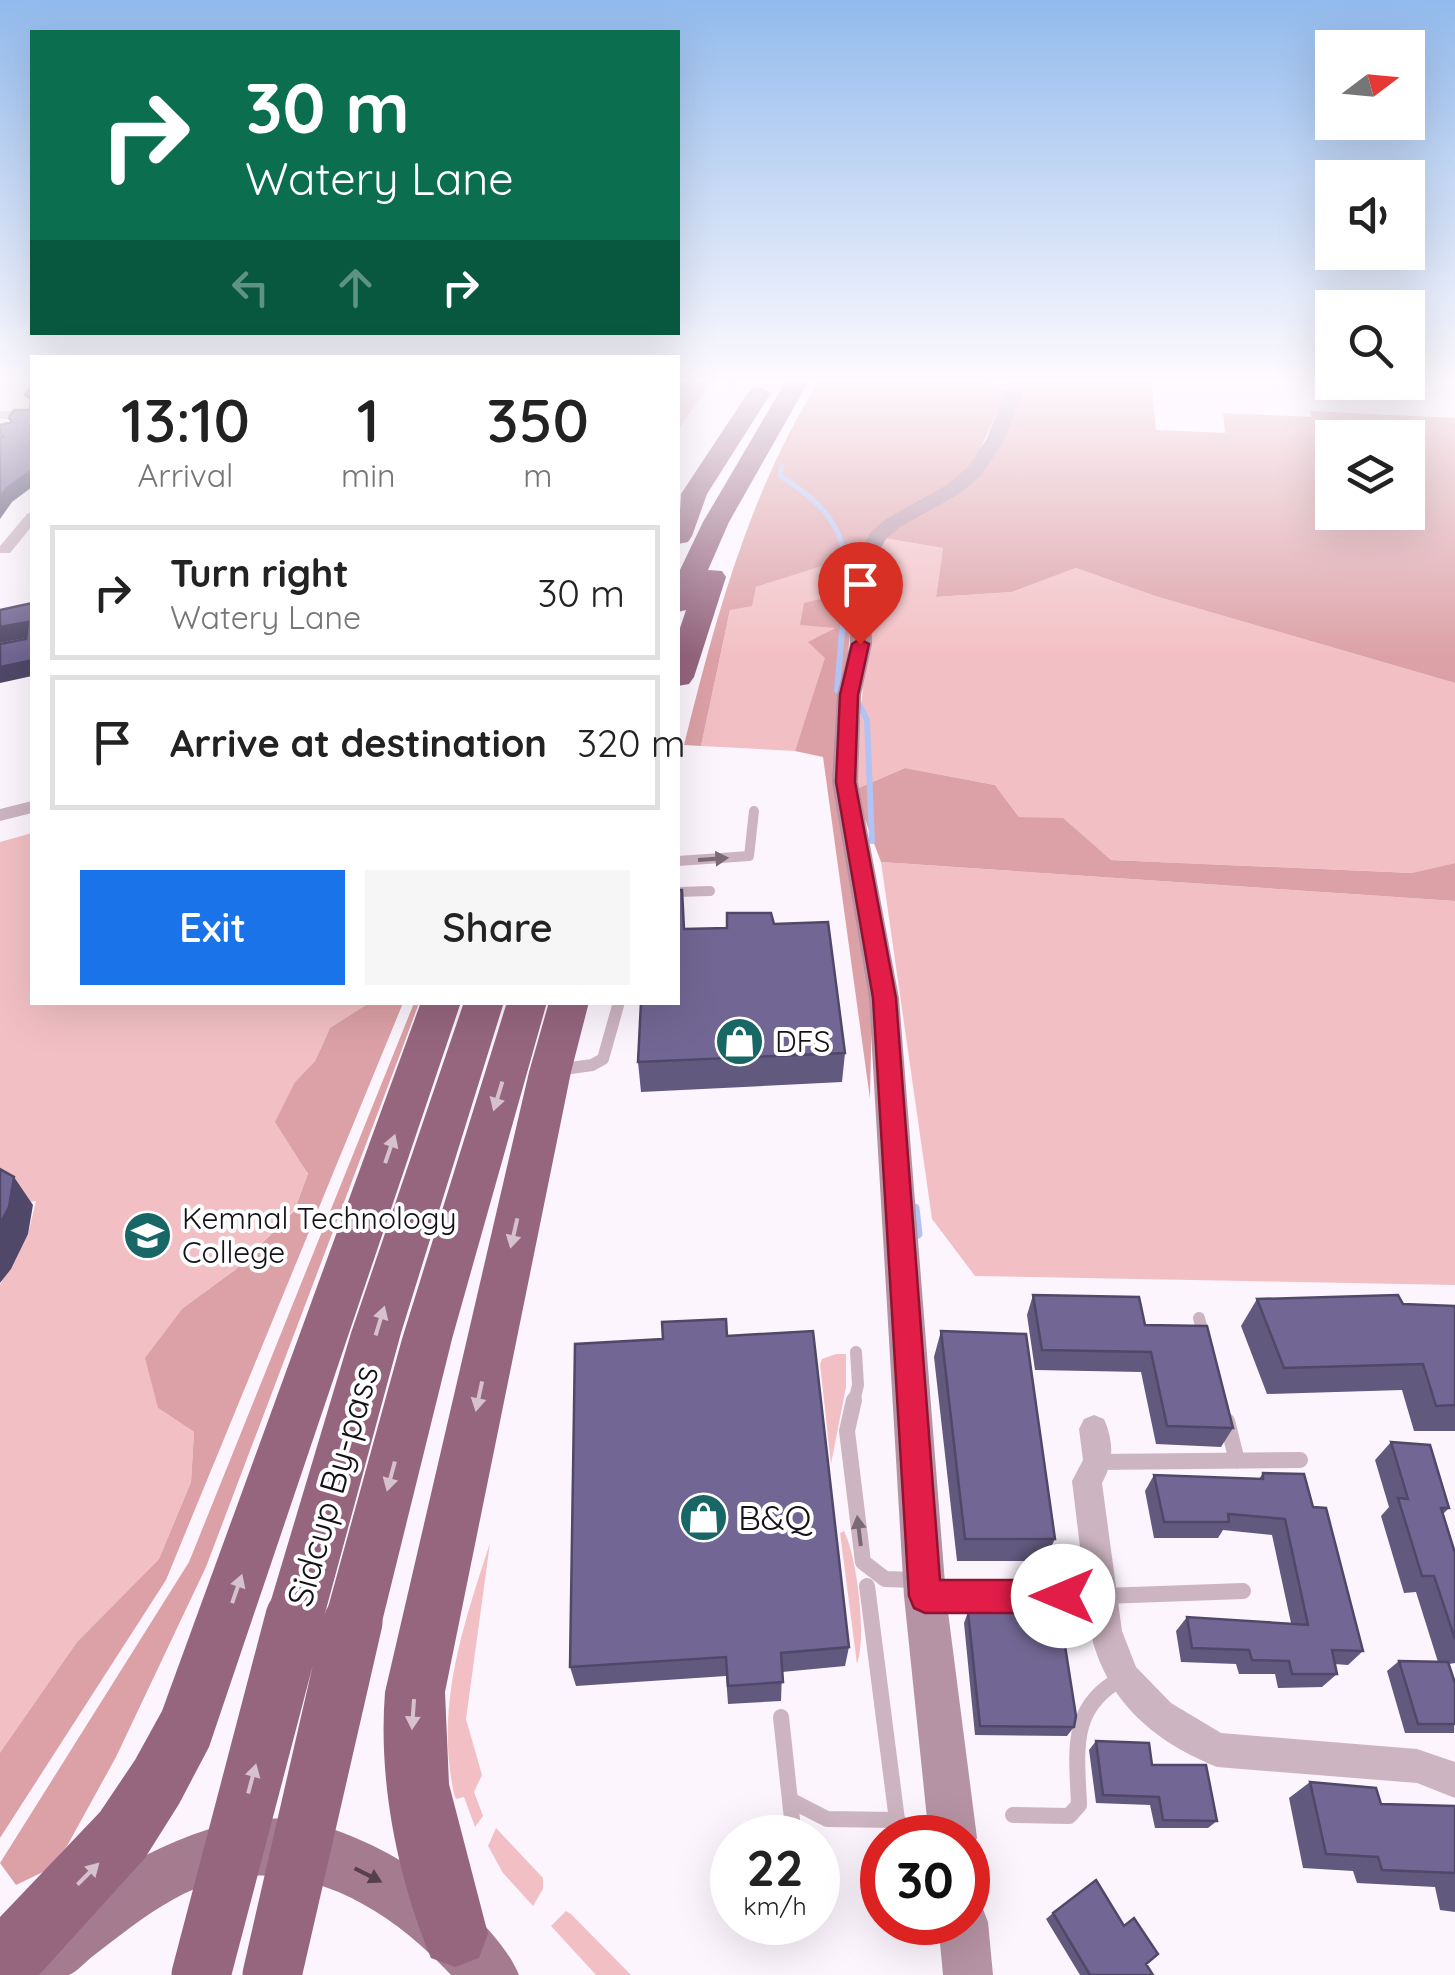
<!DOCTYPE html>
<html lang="en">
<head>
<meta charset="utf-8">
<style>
	body { margin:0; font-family:Quicksand,sans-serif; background:#f6f6f6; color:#222; height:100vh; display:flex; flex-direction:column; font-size:38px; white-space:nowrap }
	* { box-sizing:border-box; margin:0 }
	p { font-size:32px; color:#767676 }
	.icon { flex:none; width:55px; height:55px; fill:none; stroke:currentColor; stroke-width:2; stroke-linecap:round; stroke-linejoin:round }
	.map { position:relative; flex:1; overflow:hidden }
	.side { position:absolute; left:30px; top:355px; width:650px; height:650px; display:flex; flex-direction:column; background:#fff; border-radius:0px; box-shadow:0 10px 40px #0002 }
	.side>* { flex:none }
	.hud { position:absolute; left:30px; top:30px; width:650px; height:305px; border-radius:0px; box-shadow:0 10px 40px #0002; background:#0b6e4f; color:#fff; overflow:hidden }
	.needle { width:65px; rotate:74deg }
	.buttons { position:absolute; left:1315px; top:30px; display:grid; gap:20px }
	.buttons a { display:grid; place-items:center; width:110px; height:110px; border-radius:0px; background:#fff; box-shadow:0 10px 40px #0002; font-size:50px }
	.speed { position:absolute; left:710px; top:1815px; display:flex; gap:20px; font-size:50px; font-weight:700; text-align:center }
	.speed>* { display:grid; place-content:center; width:130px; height:130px; border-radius:50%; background:#fff; box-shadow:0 10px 40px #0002; line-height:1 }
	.speed small { font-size:25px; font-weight:400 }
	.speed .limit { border:15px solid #d22; background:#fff; color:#111 }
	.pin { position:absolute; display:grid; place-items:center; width:85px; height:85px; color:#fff; margin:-102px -42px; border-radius:50% 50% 50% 0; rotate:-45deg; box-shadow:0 0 10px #0007 }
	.pin .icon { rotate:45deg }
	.me { position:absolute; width:110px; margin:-55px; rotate:270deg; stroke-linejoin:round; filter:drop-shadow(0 0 8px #0008) }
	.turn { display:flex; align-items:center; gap:35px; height:210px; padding:0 50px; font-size:45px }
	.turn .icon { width:130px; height:130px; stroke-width:2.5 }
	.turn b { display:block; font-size:70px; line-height:85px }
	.lanes { display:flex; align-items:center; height:95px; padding:0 50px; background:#0003; justify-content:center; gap:50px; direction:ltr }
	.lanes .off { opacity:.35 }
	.eta { display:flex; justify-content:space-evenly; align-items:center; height:170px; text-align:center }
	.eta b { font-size:60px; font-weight:600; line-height:70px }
	.primary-button { display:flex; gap:20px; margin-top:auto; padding:20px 50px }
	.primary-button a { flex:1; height:115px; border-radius:0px; background:#1a73e8; color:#fff; font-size:40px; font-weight:600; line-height:115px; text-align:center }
	.primary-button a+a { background:#f6f6f6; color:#222 }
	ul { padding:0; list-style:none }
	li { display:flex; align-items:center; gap:30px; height:135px; margin:0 20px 15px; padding:0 30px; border:5px solid #e0e0e0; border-radius:0px }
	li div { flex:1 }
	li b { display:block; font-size:38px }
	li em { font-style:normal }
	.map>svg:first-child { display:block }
</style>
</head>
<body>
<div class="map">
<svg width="1455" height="1975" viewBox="0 0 1455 1975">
	<rect width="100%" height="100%" fill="#fdf5fe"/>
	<path fill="#f2c0c4" d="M678,379H713L678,430Z
		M883,538L943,548L936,597L1012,592L1076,568L1155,596L1455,683V863L1413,873L1111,860L1063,819L1019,817L995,785L905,768L854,790L870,605Z
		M831,562L842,594L801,624L837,627L795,751L701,746L730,610L756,587Z
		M32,833V1002L371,1003L330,1028L315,1061L295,1082L292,1144L308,1175L294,1210L235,1270L183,1308L158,1408L194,1432L191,1482L159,1559L77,1642L0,1754V1285L28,1234L36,1201L21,1203L0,1185V842Z
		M881,862L1455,901V1285L975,1276L932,1219Z
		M836,1354H846V1387L831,1464L820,1364L822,1359Z
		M844,1531C857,1557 867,1637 857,1664L840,1533Z
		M490,1543L466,1719L482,1775L474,1792L483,1816L475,1827L464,1797L456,1799L454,1794C435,1706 463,1626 490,1543Z
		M496,1828L543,1878V1889L533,1906L503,1873L488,1846Z
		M566,1911L571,1914L631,1975H596L551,1926Z"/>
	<path fill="#dca1a6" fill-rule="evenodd" d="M820,379H975L1007,391L977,456L964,472L946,487L886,522L854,590L836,782L872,1001L870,1099L823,757L795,751L825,658L808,642L835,628L800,625L804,603L841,594L831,563L756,587L752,606L730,610L701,746L684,745C716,616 749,493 820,379Z
		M1027,379H1151L1156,430L1225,433L1223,413L1312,417L1310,411L1455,418V683L1155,596L1076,568L1012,592L936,597L943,548L883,538L898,525L958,491ZM1332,438H1408V512H1332Z
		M905,768L995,785L1019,817L1063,818L1111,860L1412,873L1455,863V901L881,862L854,790Z
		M371,1002L403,1003L166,1580L0,1838V1753L77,1642L159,1559L191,1482L194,1432L158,1408L145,1358L183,1308L235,1270L294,1211L308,1174L275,1122L295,1082L315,1061L330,1028Z
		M414,1003H419L402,1049L206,1567L116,1757L67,1846L47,1870L16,1885L0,1863L189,1562Z"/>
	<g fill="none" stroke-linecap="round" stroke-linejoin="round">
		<path stroke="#b2c2f2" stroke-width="5" d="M730,379L732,383
			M782,466L780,476C819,500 844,524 847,572
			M842,633L846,579"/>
		<path stroke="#b2c2f2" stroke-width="6" d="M837,690L842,631
			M858,702L867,720L872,841"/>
		<path stroke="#b2c2f2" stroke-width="9" d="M915,1208L918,1234"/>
		<path stroke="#ccb4c0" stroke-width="10" d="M678,861L749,856L754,811
			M678,892L710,891"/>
		<path stroke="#ccb4c0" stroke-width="12" d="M557,1070L592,1065L603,1059L619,1002
			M1199,1318L1205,1341
			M854,1402L858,1385L856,1352"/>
		<path stroke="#ccb4c0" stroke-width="16" d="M854,1400L847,1431L863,1562L885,1579L915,1580
			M1227,1421L1237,1461
			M1098,1462L1300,1460
			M867,1586L897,1820
			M1104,1596L1243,1591
			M781,1717L794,1838
			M790,1800L827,1819L897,1820L915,1838
			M1013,1815L1069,1816L1079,1805C1077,1752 1068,1706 1123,1678"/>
		<path fill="#ccb4c0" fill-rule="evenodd" d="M0,411L32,412V420L0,419Z
			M32,512V526L10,553H0V546L27,514Z
			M32,801V813L0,821V809Z
			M1094,1415L1104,1419C1114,1442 1114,1462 1102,1483L1122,1631L1136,1667L1171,1703L1221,1733L1417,1749L1455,1762V1798L1417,1783L1217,1767C1145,1738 1097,1691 1087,1612H925L914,1607L909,1596L914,1585L925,1580H1084L1072,1481L1083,1460L1079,1429L1084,1419Z"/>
		<path fill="#b693a4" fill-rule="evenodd" d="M1011,379H1028L1004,440L981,476L959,494L900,527L886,539L877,555L871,589L872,644L861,695L858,782L899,998L946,1596L977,1838L968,1856V1838H929L904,1596L869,998L832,782L837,695L850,644L849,589L857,555L871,532L886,519L945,486L967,468L986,440Z
			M968,1899L981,1904L988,1922L993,1975H943L938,1922H968Z"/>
		<path fill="#a57b90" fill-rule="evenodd" d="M245,1819C260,1819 276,1818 291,1819C366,1828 489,1904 519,1975H451C379,1897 276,1842 174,1899C145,1915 119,1936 93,1956C86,1961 77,1972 69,1975C55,1975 16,1975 0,1975V1954C79,1893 146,1842 245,1819Z"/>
		<path fill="#96667f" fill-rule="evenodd" d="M787,379H810L729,522L708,570L722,571L726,577L694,677L689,684L678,686V634L686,610L678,612V574L703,522Z
			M759,386L771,393L707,494L692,536L688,542L678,544L681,494L751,388Z
			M421,1002H461L209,1747L179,1804L145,1858L39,1975H0V1917L100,1812L135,1760L162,1711Z
			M464,1002H504L401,1333L324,1617L315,1637L295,1646L275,1637L266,1617L351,1333Z
			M507,1002H547L452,1339L382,1622L373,1642L353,1651L333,1642L324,1622L402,1339Z
			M549,1002H589L571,1072L445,1692L449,1784L488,1934L479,1958L455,1967L431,1958C397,1876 378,1781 385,1692L529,1072Z"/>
		<path stroke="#96667f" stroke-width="59" d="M201,1975L295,1617
			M272,1975L353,1622"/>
	</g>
	<path fill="#62597f" d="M774,924L845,1053L842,1082L641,1092L638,1062L684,929L727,928Z
		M1033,1295L1145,1325L1233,1428L1221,1447L1156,1444L1141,1372L1035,1370L1027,1315Z
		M1257,1299L1455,1306V1431H1414L1402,1390L1267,1394L1241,1326Z
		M941,1331L1055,1539L1044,1561H957L934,1357Z
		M727,1336L849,1647L845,1666L782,1672L781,1701L728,1704L726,1676L576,1686L570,1667Z
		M1391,1442L1449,1508L1443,1514L1455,1553V1663L1449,1664L1455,1683L1454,1733H1405L1387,1671L1399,1661L1438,1662L1416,1592L1404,1593L1381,1516L1389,1507L1375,1460Z
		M1263,1473L1313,1507L1363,1651L1348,1665L1334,1664L1337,1674L1322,1687L1278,1688L1275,1674H1239L1236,1664L1181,1662L1176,1631L1187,1617L1291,1623L1272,1535L1223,1530L1218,1538H1154L1145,1491L1154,1475L1259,1479Z
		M968,1612L1074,1727L1067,1736L975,1735L964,1623Z
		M1096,1741L1152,1765L1217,1821L1208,1828H1155L1150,1805L1096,1803L1089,1750Z
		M1310,1782L1381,1804L1455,1806V1912L1440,1910L1435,1887L1357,1883L1353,1871L1303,1868L1289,1798Z
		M1053,1913L1146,1964L1153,1975H1080L1046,1919Z"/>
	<path fill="#504868" d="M32,470V487L12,502L0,519V497L7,488Z
		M28,622L32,637L0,643V627Z
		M29,661L32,664V676L0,683V667Z
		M14,1177L33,1205L28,1234L11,1269L0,1283V1224Z"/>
	<path fill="#726794" stroke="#504868" stroke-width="2.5" d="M32,386V470L7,488L0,497V437H3L0,432V425L12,422L9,418L14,410H30L31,399L25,395Z
		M32,603V664H30L29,661L0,667V644L26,639L28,622L0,627V610Z
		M678,890H682L684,929L727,928V913H771L774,924L828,922L845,1053L638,1062L641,1002H678Z
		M0,1169L14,1177L9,1207L0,1224Z
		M1033,1295L1139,1297L1145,1325L1207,1326L1233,1428L1167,1426L1151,1352L1042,1350Z
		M1398,1295L1403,1304L1455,1306V1405L1436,1406L1423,1364L1284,1368L1257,1299Z
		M726,1319L727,1336L813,1331L849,1647L781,1653L783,1682L728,1686L726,1657L570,1667L575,1344L663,1339L662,1322Z
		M941,1331L1026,1334L1055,1539H965Z
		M1391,1442L1430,1445L1449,1508H1441L1455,1553V1639L1434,1576H1422L1398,1498L1408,1499Z
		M1263,1473L1304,1474L1313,1507L1326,1508L1363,1651L1332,1650L1337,1674H1292L1289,1661L1252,1660L1249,1650L1192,1648L1187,1617L1308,1625L1285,1519L1228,1514L1229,1522H1164L1154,1475L1263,1479Z
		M968,1612L1060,1614L1076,1716L1074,1727L980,1726Z
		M1399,1661L1448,1662L1455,1683V1724H1418Z
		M1096,1741L1149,1743L1152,1765H1206L1217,1821L1163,1820L1159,1797L1103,1795Z
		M1310,1782L1376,1788L1381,1804L1455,1806V1873L1382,1870L1378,1857L1326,1854Z
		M1096,1880L1124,1926L1134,1918L1158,1954L1146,1964L1153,1975H1090L1053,1913Z"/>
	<defs><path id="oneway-solid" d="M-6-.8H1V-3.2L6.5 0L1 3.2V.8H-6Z" transform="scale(2.5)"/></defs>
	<g fill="#7a6a74">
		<use href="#oneway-solid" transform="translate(713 859) rotate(-4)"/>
		<use href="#oneway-solid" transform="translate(859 1531) rotate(-97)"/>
	</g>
	<g fill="#d5c2cc">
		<use href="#oneway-solid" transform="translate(498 1096) rotate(107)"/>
		<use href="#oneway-solid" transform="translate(390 1149) rotate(-71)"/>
		<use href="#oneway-solid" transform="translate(514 1233) rotate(103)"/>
		<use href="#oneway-solid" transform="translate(380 1321) rotate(-73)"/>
		<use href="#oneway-solid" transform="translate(479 1396) rotate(102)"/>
		<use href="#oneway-solid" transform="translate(391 1476) rotate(105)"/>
		<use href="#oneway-solid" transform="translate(237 1589) rotate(-71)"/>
		<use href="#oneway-solid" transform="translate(413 1714) rotate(94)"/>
		<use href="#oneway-solid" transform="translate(252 1779) rotate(-75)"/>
		<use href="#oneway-solid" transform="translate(88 1874) rotate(-45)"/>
	</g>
	<use fill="#56404d" href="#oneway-solid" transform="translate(368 1875) rotate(27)"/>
	<linearGradient id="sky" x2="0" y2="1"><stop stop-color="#92baec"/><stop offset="0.58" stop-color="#fefaff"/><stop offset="1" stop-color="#fefaff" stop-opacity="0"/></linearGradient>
	<rect width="1455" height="656" fill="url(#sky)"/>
	<path fill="#e11d48" stroke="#92132f" stroke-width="2.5" d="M860,639L869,644L858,695L855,782L896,998L940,1580H1063L1074,1585L1079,1596L1074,1608L1063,1613H925L914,1608L909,1596L873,998L836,782L840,695L852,644Z"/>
	<defs>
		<symbol id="shop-disc" viewBox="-11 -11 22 22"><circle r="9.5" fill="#186665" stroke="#fff"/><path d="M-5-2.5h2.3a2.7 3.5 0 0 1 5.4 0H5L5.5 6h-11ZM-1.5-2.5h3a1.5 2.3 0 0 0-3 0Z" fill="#fff"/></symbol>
		<symbol id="school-disc" viewBox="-11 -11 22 22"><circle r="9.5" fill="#186665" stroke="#fff"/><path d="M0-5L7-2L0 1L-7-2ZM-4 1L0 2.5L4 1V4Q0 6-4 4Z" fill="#fff"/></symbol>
	</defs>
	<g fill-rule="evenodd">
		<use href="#shop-disc" x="712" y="1014" width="55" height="55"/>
		<use href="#school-disc" x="120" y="1208" width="55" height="55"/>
		<use href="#shop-disc" x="676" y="1490" width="55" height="55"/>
	</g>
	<g text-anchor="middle" stroke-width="8" stroke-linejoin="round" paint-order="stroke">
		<g font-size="30" fill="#161017" stroke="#fff" text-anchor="start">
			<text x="775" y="1052">DFS</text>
			<text x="182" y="1229">Kemnal Technology<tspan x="182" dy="34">College</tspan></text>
		</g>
		<g font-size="35" fill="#161017" stroke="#fff">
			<text transform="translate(333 1486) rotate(-74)" y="12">Sidcup By-pass</text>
		</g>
		<g font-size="35" fill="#161017" stroke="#fff" text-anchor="start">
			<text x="738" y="1530">B&amp;Q</text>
		</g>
	</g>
</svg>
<div class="buttons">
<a><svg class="needle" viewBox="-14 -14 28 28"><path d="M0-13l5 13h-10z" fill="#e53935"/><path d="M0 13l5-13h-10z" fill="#767676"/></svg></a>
<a><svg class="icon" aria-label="sound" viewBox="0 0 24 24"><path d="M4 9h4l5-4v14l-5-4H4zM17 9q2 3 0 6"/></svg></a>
<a><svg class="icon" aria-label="search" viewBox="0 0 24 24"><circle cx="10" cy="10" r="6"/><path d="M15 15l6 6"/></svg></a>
<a><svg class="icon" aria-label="layers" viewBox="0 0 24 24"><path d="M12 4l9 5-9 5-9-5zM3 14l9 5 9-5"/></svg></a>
</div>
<div class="speed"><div>22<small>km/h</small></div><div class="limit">30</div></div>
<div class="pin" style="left:860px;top:644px;background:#d93025"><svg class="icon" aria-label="arrive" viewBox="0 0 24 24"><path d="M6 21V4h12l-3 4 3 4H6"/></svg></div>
<svg class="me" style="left:1063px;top:1596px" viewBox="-20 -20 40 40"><circle r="19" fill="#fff"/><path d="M0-13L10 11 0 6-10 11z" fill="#e11d48"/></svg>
<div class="hud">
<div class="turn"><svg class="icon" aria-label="right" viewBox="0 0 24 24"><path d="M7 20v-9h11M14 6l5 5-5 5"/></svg><div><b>30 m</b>Watery Lane</div></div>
<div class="lanes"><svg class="icon off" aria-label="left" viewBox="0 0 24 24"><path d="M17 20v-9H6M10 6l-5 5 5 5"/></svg><svg class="icon off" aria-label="ahead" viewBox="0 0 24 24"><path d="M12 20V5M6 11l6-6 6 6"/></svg><svg class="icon" aria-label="right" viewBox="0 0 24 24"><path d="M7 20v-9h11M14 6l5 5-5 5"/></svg></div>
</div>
<section class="side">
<div class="eta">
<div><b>13:10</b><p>Arrival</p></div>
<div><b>1</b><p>min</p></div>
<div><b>350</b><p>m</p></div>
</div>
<ul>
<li><svg class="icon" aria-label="right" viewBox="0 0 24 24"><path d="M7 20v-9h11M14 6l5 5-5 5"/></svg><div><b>Turn right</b><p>Watery Lane</p></div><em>30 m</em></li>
<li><svg class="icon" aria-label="arrive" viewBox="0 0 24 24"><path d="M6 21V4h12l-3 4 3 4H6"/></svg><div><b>Arrive at destination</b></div><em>320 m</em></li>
</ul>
<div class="primary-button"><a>Exit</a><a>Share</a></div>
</section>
</div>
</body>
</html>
